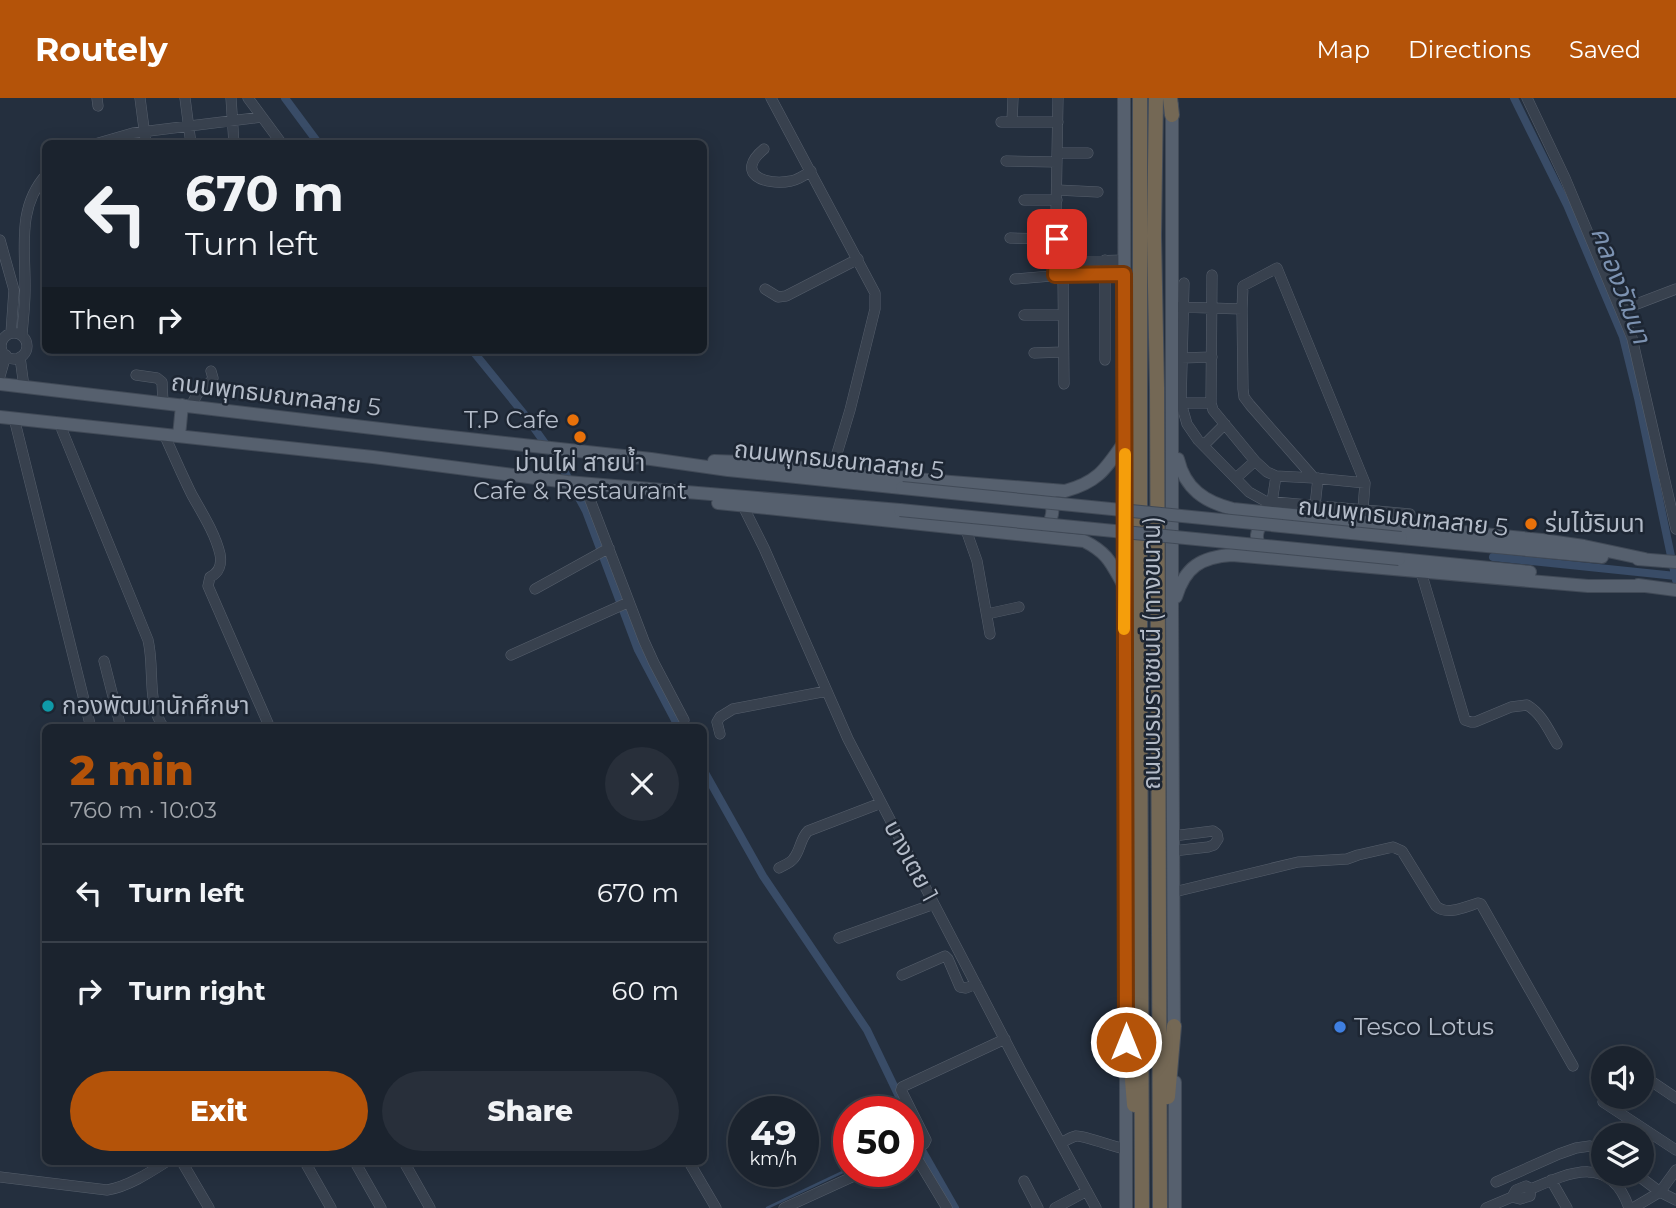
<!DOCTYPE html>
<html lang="en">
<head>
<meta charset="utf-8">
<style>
	body { margin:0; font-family:Montserrat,"Noto Sans Thai",sans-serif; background:#282f3a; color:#f1f3f6; height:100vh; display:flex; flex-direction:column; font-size:26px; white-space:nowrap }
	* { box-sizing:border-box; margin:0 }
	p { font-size:23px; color:#a0a4aa }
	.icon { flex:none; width:38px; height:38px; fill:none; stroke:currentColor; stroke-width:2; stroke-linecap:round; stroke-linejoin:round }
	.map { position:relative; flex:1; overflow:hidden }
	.panel { position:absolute; left:42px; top:626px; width:665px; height:441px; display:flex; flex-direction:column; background:#1b232e; border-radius:10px; box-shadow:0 4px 18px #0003,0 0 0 2px #39404a }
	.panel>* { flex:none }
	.hud { position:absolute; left:42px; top:42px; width:665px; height:214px; border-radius:10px; box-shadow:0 4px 18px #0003,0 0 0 2px #39404a; background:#1b232e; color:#f1f3f6; overflow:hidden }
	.buttons { position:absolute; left:1591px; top:948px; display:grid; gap:14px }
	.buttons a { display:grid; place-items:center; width:63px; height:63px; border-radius:50%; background:#1b232e; box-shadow:0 4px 18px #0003,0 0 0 2px #39404a; font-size:35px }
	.speed { position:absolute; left:728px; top:998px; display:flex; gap:14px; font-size:35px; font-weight:700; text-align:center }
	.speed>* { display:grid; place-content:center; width:91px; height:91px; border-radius:50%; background:#1b232e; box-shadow:0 4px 18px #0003,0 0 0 2px #39404a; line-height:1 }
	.speed small { font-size:18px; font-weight:400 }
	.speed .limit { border:10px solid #d22; background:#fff; color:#111 }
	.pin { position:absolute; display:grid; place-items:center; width:60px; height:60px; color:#fff; margin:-30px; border-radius:14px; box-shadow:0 4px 10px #0006 }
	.me { position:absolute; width:77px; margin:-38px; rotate:0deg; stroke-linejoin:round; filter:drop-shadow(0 0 5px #0008) }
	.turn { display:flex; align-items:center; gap:24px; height:147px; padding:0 28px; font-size:32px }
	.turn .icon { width:91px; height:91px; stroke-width:2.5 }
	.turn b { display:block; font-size:49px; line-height:60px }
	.then { display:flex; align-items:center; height:66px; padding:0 28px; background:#0003; gap:14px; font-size:26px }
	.round { display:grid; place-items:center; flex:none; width:74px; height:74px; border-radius:37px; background:#282f3a }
	.summary { display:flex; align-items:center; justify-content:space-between; height:119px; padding:0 28px }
	h1 { font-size:42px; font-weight:800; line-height:52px; color:#b45309 }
	.button { display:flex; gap:14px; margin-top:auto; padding:14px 28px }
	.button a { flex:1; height:80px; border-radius:42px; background:#b45309; color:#fff; font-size:28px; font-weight:800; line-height:80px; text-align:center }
	.button a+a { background:#282f3a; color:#f1f3f6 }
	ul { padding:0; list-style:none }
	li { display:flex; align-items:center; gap:21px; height:98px; padding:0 28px; border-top:2px solid #39404a }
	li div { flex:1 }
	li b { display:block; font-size:26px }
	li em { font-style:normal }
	header { display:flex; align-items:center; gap:42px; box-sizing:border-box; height:98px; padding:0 35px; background:#b45309; color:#fff }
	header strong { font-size:33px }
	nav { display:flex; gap:38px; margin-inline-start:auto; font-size:24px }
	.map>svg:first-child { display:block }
</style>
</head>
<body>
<header>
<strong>Routely</strong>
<nav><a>Map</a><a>Directions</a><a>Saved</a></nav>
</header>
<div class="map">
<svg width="1676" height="1110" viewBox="0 0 1676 1110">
	<rect width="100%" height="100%" fill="#242f3e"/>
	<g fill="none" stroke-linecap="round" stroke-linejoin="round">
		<path stroke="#394c67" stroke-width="2.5" d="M908,1043L915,1040
			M767,1110L849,1071"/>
		<path stroke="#394c67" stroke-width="8" d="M285,0L319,46
			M1514,0L1567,107L1623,239L1638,300L1676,482
			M472,252L524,316L562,369L586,413L638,552L679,630
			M1493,459L1676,478
			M704,673L763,778L867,932L906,1013
			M908,1018L918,1038L915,1040L955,1110"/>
		<defs>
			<path id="minor" d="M97,0L98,8
				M140,0L146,46
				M185,0L191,46
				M231,0L234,46
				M248,0L282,46
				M771,0L875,195V211L850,312L832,372
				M1527,0L1565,80L1632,240L1676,431
				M1001,24H1058
				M1012,24L1013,0
				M95,46L133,35L262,19
				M764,51C734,76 765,88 791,83C798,82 805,77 811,73
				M1057,55H1088
				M1006,63L1057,64
				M1057,92L1098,94
				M1024,102H1057
				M1010,140L1057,141
				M0,142L14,192L11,235
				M1105,162V262
				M1056,164L1124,162
				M1055,177L1058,0
				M1063,177L1064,286
				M1212,177L1211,305L1213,312L1255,363L1267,374L1276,378L1314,380
				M1015,181L1063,177L1124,176
				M1184,185L1181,305L1187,326L1198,342L1249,394L1265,403L1410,416
				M765,191L778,199L786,198L858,161
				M1179,209L1242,211
				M1621,212L1676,191
				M1024,217H1063
				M1 248a13 13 0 1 1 26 0a13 13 0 1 1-26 0Z
				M22,237C23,223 25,208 25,193C26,153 16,110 46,77
				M1034,255L1063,254
				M20,259L24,289
				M1181,260L1212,259
				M136,277L157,280L162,284L163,305
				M0,278L6,257
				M1181,305H1211
				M191,308C194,302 197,295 202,291C207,286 210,286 213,280L211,273
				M14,320L91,630
				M62,325V332L148,542C155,571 146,605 164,630
				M164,336C173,356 182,377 192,397C202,415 215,435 220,456C222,466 219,475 210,479L208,488L270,630
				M1204,347L1225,326
				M1236,380L1255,363
				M584,386L644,543L654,565L684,622
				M1272,404L1276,378
				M743,408L764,450L848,641L1020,971L1096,1110
				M1315,408L1318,380
				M1362,424L1365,385L1277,170L1243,188L1242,211L1243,291L1244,299L1250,307L1314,380L1365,385
				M965,429L977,463L990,536
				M1421,474L1465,622L1471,624H1475L1511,609L1527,607C1542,616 1548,631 1557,646
				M535,491L609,450
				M987,516L1019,509
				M511,557L629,504
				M104,563L121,630
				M720,636L717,624L720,619L733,611L827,593
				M1173,738L1213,733L1217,736L1218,741L1214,747L1208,749L1173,753
				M779,770C784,767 791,765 794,760C801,751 800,741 808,733L881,705
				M1174,794L1298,764L1347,761L1358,757L1393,749L1402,753L1436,808C1447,818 1465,809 1478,805L1481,806L1573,968
				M839,840L934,806
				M902,877L945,858L948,861L960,889L966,890L976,886
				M1645,979L1676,1000
				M1603,1004L1676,1052
				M1061,1045C1065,1043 1071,1039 1076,1038C1083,1037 1114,1049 1125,1051
				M912,1052L947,1110
				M908,1053L924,1046L926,1042L901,992L902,989L1005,941
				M182,1064L209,1110
				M305,1064L331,1110
				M355,1064L381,1110
				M404,1064L430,1110
				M689,1064L716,1110
				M1636,1076L1660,1094L1676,1102
				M0,1079L107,1092C127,1089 149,1075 166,1064
				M1551,1082L1567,1110
				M1024,1083L1038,1110
				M1496,1084L1559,1056L1576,1050L1590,1048L1603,1054
				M1512,1099L1520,1101L1530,1098L1531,1091
				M784,1110L865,1073
				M1055,1110L1087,1093
				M1486,1110L1512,1099L1516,1092L1526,1088L1531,1091C1570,1074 1611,1056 1629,1110
				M1633,1110L1660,1094L1676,1072"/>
			<path id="major" d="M1124,0L1126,914
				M1172,7V509L1174,938
				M0,286L415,335L651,361L728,372L902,390
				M0,319L373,359L567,384L900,412
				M179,338L182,307
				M1178,361C1185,391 1205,404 1233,411L1542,442L1584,448L1645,461
				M714,363L742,364L938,383L1065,393C1099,384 1106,370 1125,343
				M718,405L1084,443C1108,455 1111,465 1124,488
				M1041,432C1054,425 1055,409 1048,397
				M1401,440L1602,459
				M1262,456C1255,440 1254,433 1267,419
				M1399,461L1530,474
				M1638,461L1676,464
				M1638,487L1676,492
				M1176,499C1185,469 1201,459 1232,457L1588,488H1644
				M1126,974V1110
				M1175,1110V984"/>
			<path id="highway" d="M1140,0V545L1142,1110
				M1156,0L1154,138L1157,290L1160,1110
				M1170,0L1172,17
				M1126,906L1134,1007
				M1168,999L1174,928"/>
		</defs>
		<use href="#minor" stroke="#565f6c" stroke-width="11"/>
		<use href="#major" stroke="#414a57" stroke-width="14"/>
		<use href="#highway" stroke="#434c59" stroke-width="16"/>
		<use href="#minor" stroke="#38414e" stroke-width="10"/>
		<use href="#major" stroke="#56606e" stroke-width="12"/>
		<use href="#highway" stroke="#746855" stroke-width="14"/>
		<defs>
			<path id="major-bridge" d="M902,390L1401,440
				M900,412L1399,461"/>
		</defs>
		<use href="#major-bridge" stroke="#414a57" stroke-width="14" stroke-linecap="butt"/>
		<use href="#major-bridge" stroke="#56606e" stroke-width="12"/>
	</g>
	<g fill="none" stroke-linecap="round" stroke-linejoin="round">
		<defs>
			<path id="route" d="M1057,141L1055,177L1124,176L1126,944"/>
		</defs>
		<use href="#route" stroke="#753606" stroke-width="18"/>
		<use href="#route" stroke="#b45309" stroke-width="12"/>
		<path stroke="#f59e0b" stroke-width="12" d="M1124,531L1125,356"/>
	</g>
	<g fill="#e8710a" stroke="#1d2633" stroke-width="2.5">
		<circle cx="573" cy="322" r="7"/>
		<circle cx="580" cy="339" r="7"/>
		<circle cx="1531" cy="426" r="7"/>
	</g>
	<circle fill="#0f9aa8" stroke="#1d2633" stroke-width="2.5" cx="48" cy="608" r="7"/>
	<circle fill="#3f7fe0" stroke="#1d2633" stroke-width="2.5" cx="1340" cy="929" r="7"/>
	<g text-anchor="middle" stroke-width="5" stroke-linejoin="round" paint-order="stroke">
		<g font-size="24" fill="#b4bcc9" stroke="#1d2633">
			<text transform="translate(276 297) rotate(7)" y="8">ถนนพุทธมณฑลสาย 5</text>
			<text transform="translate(839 362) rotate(6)" y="8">ถนนพุทธมณฑลสาย 5</text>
			<text transform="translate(1403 419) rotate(6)" y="8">ถนนพุทธมณฑลสาย 5</text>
			<text transform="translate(1152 555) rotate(-90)" y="8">ถนนบรมราชชนนี (ทางขนาน)</text>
			<text transform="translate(911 763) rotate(62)" y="8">บางเตย 1</text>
		</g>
		<g font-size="24" fill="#b4bcc9" stroke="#1d2633" text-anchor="start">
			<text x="559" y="330" text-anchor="end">T.P Cafe</text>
			<text x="580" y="373" text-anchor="middle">ม่านไผ่ สายน้ำ<tspan x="580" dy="28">Cafe &amp; Restaurant</tspan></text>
			<text x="1545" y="434">ร่มไม้ริมนา</text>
			<text x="62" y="616">กองพัฒนานักศึกษา</text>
			<text x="1354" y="937">Tesco Lotus</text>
		</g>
		<g font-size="26" font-style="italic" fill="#7c92b1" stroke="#1d2633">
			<text transform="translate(1621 187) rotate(69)" y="9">คลองวัฒนา</text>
		</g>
	</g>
</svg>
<div class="buttons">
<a><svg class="icon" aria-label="sound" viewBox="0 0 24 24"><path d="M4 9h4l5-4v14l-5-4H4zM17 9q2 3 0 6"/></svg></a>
<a><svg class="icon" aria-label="layers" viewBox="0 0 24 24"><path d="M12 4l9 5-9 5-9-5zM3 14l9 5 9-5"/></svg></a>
</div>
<div class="speed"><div>49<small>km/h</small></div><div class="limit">50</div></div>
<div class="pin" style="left:1057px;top:141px;background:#d93025"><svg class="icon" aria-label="arrive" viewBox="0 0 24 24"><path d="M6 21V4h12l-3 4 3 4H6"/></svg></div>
<svg class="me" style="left:1126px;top:944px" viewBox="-20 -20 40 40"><circle r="17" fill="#b45309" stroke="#fff" stroke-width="3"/><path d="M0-11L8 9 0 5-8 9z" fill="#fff"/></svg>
<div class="hud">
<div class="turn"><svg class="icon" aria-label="left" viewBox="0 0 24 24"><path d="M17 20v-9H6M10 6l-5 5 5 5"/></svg><div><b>670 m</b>Turn left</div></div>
<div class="then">Then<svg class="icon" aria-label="right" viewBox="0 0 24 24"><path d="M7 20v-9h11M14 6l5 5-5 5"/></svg></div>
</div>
<section class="panel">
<div class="summary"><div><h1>2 min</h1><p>760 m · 10:03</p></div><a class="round"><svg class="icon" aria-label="close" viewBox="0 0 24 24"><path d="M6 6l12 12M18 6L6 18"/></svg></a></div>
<ul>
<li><svg class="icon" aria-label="left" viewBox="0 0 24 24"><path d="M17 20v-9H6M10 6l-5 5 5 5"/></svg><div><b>Turn left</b></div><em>670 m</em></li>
<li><svg class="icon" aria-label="right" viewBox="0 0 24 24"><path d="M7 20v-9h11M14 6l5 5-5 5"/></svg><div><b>Turn right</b></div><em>60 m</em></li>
</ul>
<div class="button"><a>Exit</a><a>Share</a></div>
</section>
</div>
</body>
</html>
